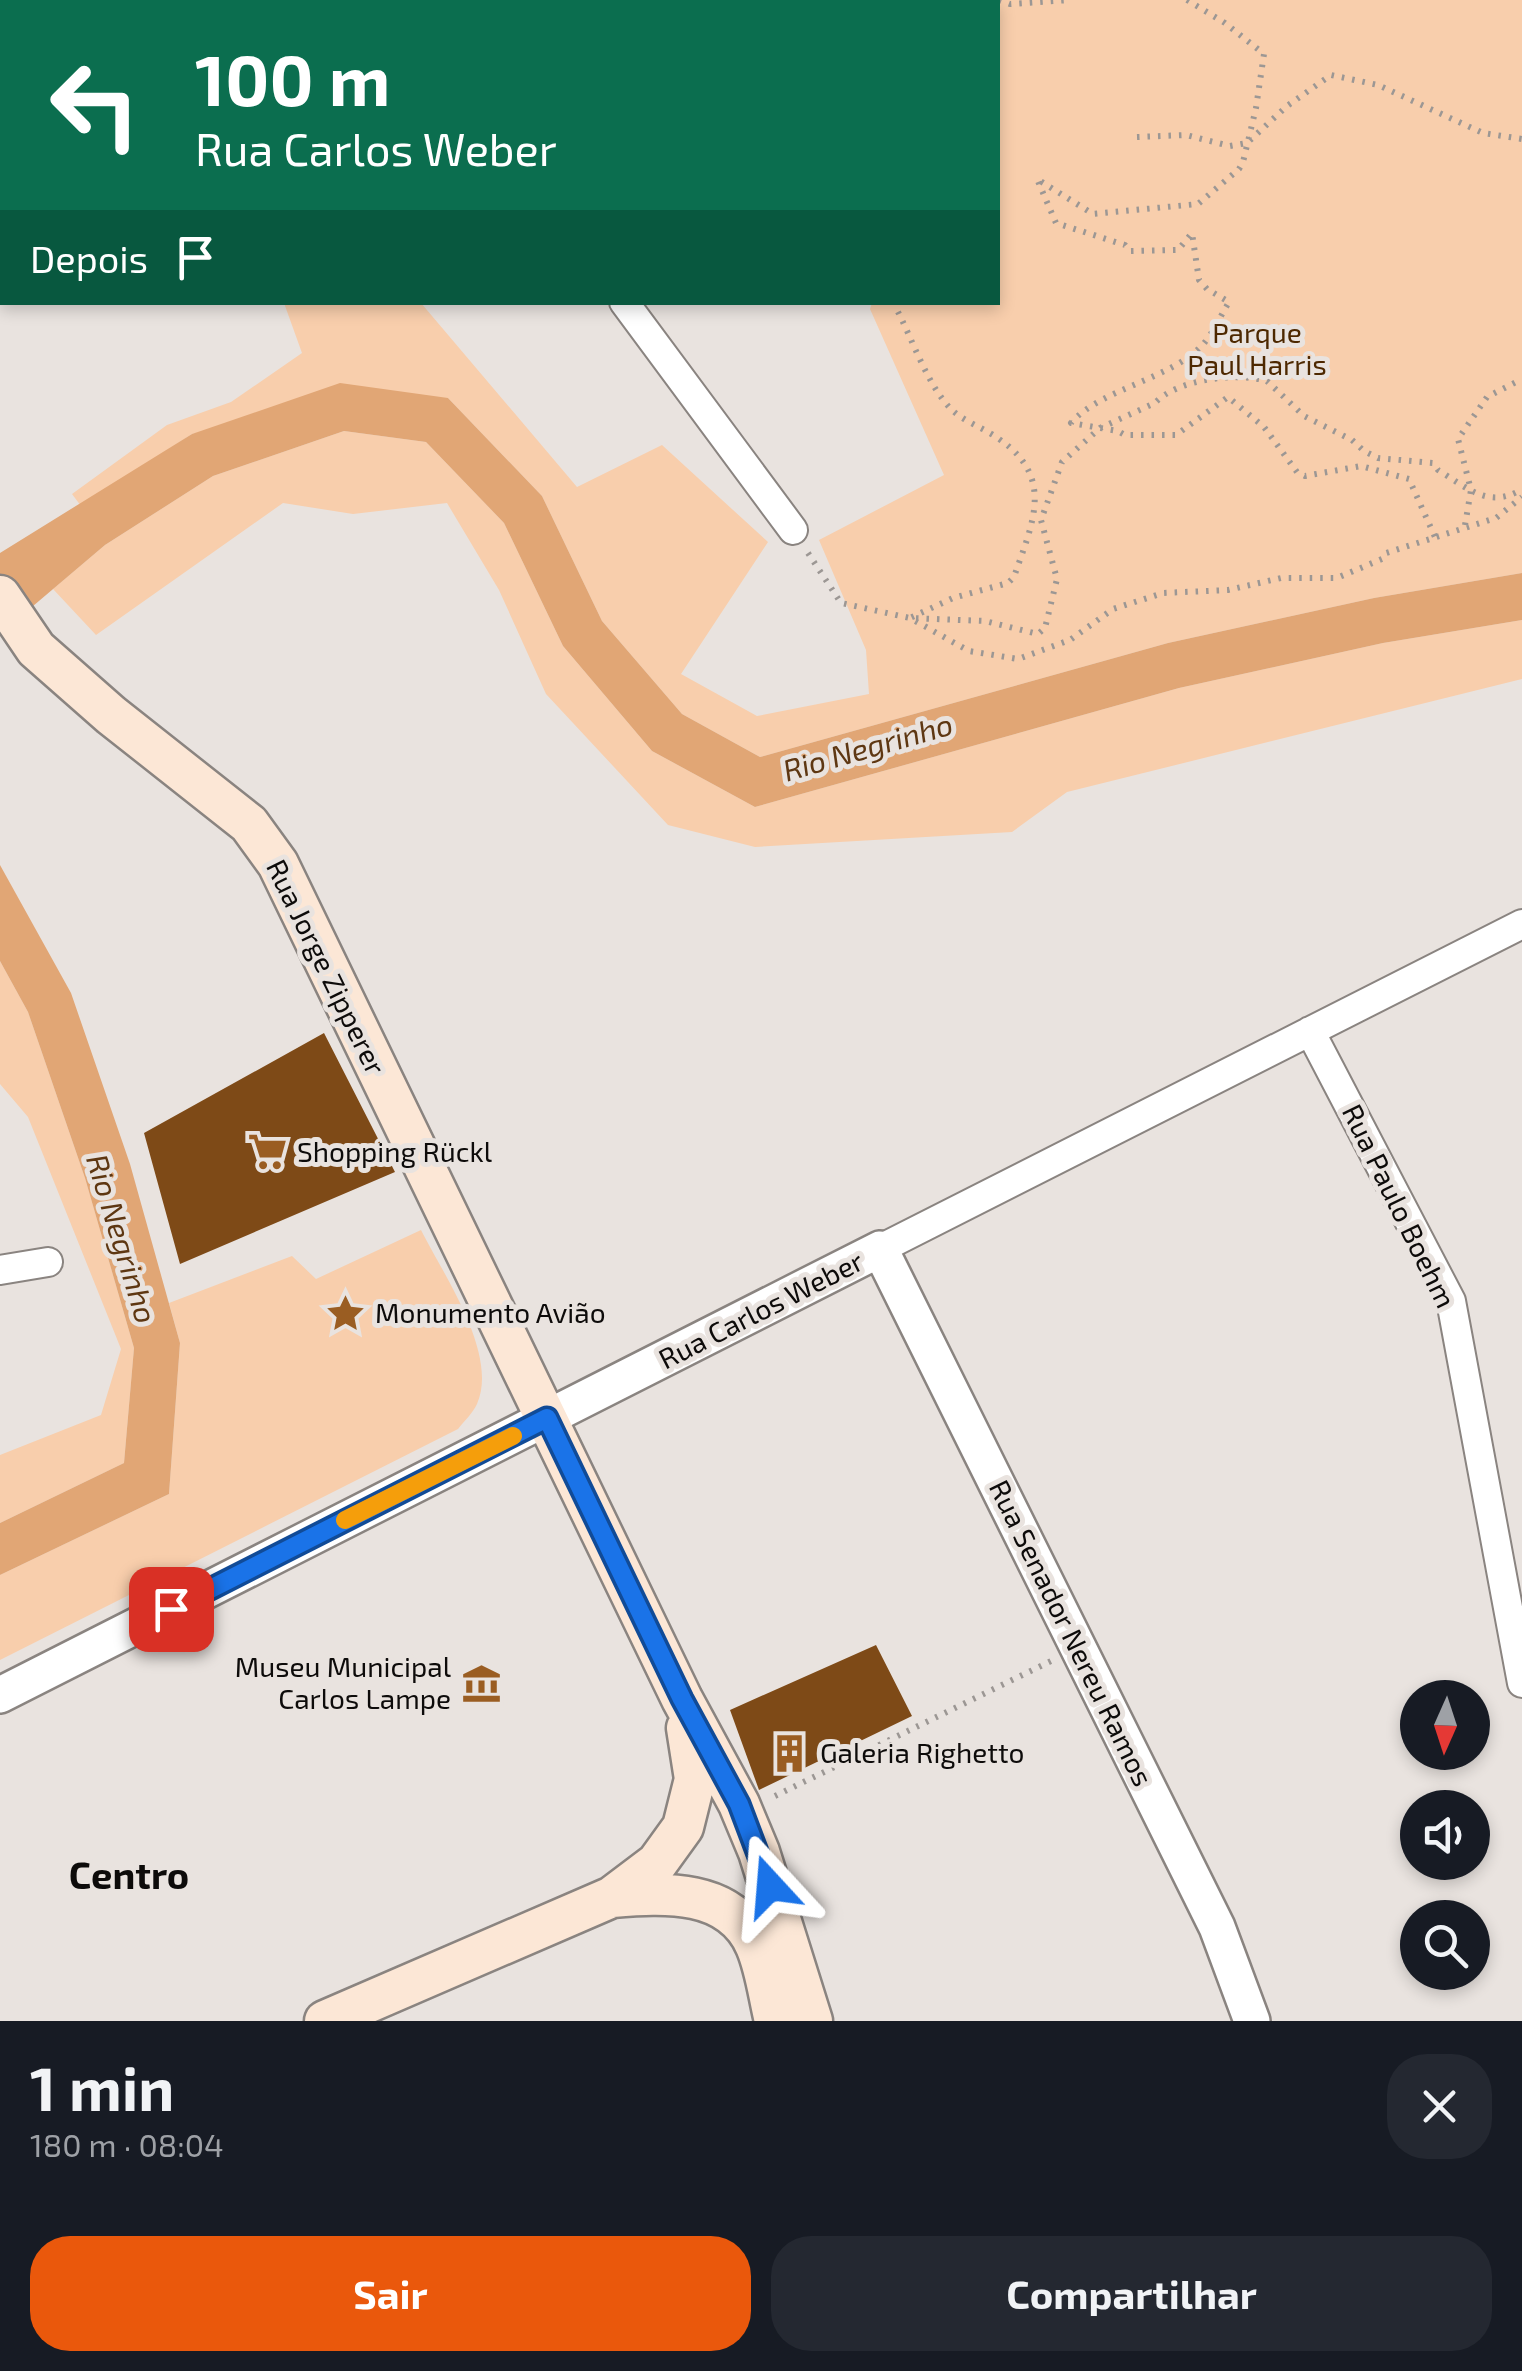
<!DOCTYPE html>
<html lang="pt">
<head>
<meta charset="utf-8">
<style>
	body { margin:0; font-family:"Exo 2",sans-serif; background:#242831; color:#f1f3f6; height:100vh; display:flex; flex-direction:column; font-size:38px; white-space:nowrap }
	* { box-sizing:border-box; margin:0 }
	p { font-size:32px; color:#9ea1a6 }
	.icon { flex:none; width:55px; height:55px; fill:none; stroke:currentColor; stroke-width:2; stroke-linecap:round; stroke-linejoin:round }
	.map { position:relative; height:2021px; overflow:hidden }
	.sheet { display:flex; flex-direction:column; background:#171b24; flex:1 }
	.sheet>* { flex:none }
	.banner { position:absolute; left:0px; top:0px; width:1000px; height:305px; box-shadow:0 5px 15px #0003; background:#0b6e4f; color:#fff; overflow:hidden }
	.needle { width:65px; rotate:183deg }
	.buttons { position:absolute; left:1400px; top:1680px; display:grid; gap:20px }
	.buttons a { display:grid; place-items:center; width:90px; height:90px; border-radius:50%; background:#171b24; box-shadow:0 5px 15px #0003; font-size:50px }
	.pin { position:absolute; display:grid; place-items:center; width:85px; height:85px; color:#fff; margin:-42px; border-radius:20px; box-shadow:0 5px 15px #0006 }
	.me { position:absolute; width:110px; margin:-55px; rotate:341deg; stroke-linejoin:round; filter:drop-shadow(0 0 8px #0008) }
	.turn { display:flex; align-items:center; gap:35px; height:210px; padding:0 30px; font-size:45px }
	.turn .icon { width:130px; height:130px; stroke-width:2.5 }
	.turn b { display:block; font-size:70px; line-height:85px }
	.then { display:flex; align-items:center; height:95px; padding:0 30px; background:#0003; gap:20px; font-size:38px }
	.round { display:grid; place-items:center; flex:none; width:105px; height:105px; border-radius:40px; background:#242831 }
	.headline { display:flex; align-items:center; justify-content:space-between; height:170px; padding:0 30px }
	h1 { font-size:60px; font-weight:700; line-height:75px }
	.action { display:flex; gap:20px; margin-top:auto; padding:20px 30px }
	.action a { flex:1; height:115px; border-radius:40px; background:#ea580c; color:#fff; font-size:40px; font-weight:700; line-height:115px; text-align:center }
	.action a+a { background:#242831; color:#f1f3f6 }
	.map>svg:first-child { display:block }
</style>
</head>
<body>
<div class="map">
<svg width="1522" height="2021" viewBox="0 0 1522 2021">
	<rect width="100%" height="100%" fill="#e9e3df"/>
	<path fill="#f8ceac" d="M652,0H1522V573L1374,598L1168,643L760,757L682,714L602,621L542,496L448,398L192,434L81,506L72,494L167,425L231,402L302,353L284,303H421L577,487L662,445L768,542L681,674L757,716L869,694L866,650L819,540L944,475L870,309L872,303L998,302V2Z
		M344,431L426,442L504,523L563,646L652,751L755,807L1179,688L1383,643L1522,620V679L1067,792L1012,832L755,847L668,825L546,694L499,590L447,503L353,514L283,503L96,635L53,589L105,545L213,476Z
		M0,961L28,1012L85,1178L134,1348L124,1463L0,1523V1455L101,1415L121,1349L28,1117L0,1084Z
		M421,1230C443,1274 499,1354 477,1404C473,1413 464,1421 458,1429L0,1660V1575L169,1494L180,1343L169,1303L292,1256L316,1279Z"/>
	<path fill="#e1a675" d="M340,383L448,398L542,496L602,621L682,714L760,757L1168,643L1374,598L1522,573V620L1383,643L1179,688L755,807L652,751L563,646L504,523L426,442L344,431L213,476L105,545L0,634V553L192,434Z
		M0,865L71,993L130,1164L180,1343L169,1494L0,1575V1523L124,1463L134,1348L85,1178L28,1012L0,961Z"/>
	<path fill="#7e4a17" d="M324,1033L395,1172L180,1264L144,1133Z
		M876,1645L912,1716L759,1790L730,1710Z"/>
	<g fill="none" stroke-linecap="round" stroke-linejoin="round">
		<defs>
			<path id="minor" d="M9,0L37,2
				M624,302L793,530
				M1310,1031L1451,1301L1522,1683
				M880,1249L1522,924
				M0,1270L48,1262"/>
			<path id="tertiary" d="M0,1695L880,1249L1217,1927L1252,2021"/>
			<path id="secondary" d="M0,596L36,649L111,715L249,824L278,864L682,1699L739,1804L759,1852L812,2021
				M612,1897C664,1893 731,1888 756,1946C766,1969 769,1997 775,2021
				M325,2021L612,1897L657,1863L683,1827L695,1779L687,1728"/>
		</defs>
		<use href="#minor" stroke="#8a8480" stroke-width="32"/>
		<use href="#tertiary" stroke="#8a8480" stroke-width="40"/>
		<use href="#secondary" stroke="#8a8480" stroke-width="45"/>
		<path stroke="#9c9794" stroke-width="6" stroke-dasharray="2.5 8" stroke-linecap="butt" d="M969,0V2
			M999,0L1010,4L1070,0
			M1187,0L1225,23L1264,54L1256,108L1243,162L1239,169L1198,204L1093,214L1037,179L1056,223L1125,245L1130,251L1178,250L1192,233L1199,280L1207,289L1229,302C1221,315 1214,331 1205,342C1174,379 1101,388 1071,423L1118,431L1125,435H1176L1228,397L1264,427L1297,472L1305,476L1361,466L1409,479L1435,537
			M1137,137L1186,135L1230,146L1247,143L1287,106L1331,75L1378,85L1483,133L1522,139
			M897,302L896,308C912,338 928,387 952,410C965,422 984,428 999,439C1056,478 1032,524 1014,577L1008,583L953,598L910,618L969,651L1018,659L1070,640L1113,609L1163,593L1228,590L1281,578H1337L1382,559L1386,553L1496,518L1522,497
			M1465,525L1471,490L1458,439L1487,397L1522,379
			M808,553L841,603L910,618L985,621L1038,634L1045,628L1057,579L1041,520L1062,462L1100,428L1155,403C1177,379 1237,372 1267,381L1304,416L1352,440L1364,451L1378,458L1433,463L1438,470C1466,487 1489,510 1522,489
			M775,1796L1051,1661"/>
		<use href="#minor" stroke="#fff" stroke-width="28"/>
		<use href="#tertiary" stroke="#fff" stroke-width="35"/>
		<use href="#secondary" stroke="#fce7d6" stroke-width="40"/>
	</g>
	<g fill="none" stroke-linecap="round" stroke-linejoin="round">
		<defs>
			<path id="route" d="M171,1609L547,1418L682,1699L739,1804L770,1886"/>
		</defs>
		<use href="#route" stroke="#114b97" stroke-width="25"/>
		<use href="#route" stroke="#1a73e8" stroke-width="18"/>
		<path stroke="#f59e0b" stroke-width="18" d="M345,1520L513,1436"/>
	</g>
	<defs>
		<symbol id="supermarket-bare" viewBox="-9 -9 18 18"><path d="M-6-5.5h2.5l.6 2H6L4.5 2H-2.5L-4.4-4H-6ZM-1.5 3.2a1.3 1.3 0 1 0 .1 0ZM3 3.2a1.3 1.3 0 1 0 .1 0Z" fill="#9a5d22" stroke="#e9e3df" stroke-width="2.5" paint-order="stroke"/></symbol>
		<symbol id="sight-bare" viewBox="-9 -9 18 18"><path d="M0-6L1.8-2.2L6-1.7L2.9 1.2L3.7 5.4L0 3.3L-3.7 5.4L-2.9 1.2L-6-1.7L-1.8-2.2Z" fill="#9a5d22" stroke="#e9e3df" stroke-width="2.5" paint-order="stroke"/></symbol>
		<symbol id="museum-bare" viewBox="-9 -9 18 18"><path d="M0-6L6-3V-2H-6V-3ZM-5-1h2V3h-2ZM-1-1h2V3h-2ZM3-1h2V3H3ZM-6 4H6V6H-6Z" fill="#9a5d22" stroke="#e9e3df" stroke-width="2.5" paint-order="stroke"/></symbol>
		<symbol id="building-bare" viewBox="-9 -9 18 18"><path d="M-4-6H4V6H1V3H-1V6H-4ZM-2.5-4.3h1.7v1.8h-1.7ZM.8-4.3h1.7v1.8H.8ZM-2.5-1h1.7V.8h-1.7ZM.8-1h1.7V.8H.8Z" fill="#9a5d22" stroke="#e9e3df" stroke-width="2.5" paint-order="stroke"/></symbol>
	</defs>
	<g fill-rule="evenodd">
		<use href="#supermarket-bare" x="240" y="1124" width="55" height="55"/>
		<use href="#sight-bare" x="318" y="1286" width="55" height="55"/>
		<use href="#museum-bare" x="454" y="1656" width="55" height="55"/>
		<use href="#building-bare" x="762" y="1726" width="55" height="55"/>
	</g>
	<g text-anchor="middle" stroke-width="10" stroke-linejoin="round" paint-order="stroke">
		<g font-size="28" fill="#4d2800" stroke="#e9e3df">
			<text x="1257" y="343">Parque<tspan x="1257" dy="32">Paul Harris</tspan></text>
		</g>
		<g font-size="28" fill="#0d0b0a" stroke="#e9e3df">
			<text transform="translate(326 967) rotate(64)" y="10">Rua Jorge Zipperer</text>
			<text transform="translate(1399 1206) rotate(64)" y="10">Rua Paulo Boehm</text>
			<text transform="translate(761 1310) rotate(-27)" y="10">Rua Carlos Weber</text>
			<text transform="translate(1071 1633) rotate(64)" y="10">Rua Senador Nereu Ramos</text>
		</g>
		<g font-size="28" fill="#0d0b0a" stroke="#e9e3df" text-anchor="start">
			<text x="297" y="1162">Shopping Rückl</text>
			<text x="375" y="1323">Monumento Avião</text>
			<text x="451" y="1677" text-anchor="end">Museu Municipal<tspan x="451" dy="32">Carlos Lampe</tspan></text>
			<text x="820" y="1763">Galeria Righetto</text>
		</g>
		<g font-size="30" font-style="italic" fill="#5e3712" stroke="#e9e3df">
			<text transform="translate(868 748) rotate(-16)" y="10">Rio Negrinho</text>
			<text transform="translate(121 1239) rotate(73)" y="10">Rio Negrinho</text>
		</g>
		<g font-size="38" font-weight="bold" fill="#0d0b0a" stroke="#e9e3df">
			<text x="129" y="1889">Centro</text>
		</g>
	</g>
</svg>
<div class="buttons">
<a><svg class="needle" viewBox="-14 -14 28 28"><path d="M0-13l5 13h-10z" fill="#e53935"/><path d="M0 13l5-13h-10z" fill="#9ea1a6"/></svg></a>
<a><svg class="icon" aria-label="sound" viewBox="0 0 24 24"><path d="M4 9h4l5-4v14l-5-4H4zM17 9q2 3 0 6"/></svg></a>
<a><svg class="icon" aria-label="search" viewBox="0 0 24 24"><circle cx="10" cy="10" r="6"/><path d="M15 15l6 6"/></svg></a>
</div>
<div class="pin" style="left:171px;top:1609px;background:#d93025"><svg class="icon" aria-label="arrive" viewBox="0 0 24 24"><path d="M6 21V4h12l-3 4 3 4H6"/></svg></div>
<svg class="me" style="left:770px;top:1886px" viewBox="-20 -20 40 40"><path d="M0-17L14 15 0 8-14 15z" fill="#1a73e8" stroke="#fff" stroke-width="4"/></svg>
<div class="banner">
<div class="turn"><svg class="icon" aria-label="left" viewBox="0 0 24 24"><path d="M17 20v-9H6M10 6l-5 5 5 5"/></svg><div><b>100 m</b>Rua Carlos Weber</div></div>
<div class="then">Depois<svg class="icon" aria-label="arrive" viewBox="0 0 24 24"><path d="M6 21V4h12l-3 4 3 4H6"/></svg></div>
</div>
</div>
<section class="sheet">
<div class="headline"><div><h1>1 min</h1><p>180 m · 08:04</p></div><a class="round"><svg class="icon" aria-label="close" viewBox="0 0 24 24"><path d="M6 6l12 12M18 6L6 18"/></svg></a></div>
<div class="action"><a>Sair</a><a>Compartilhar</a></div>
</section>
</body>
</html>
